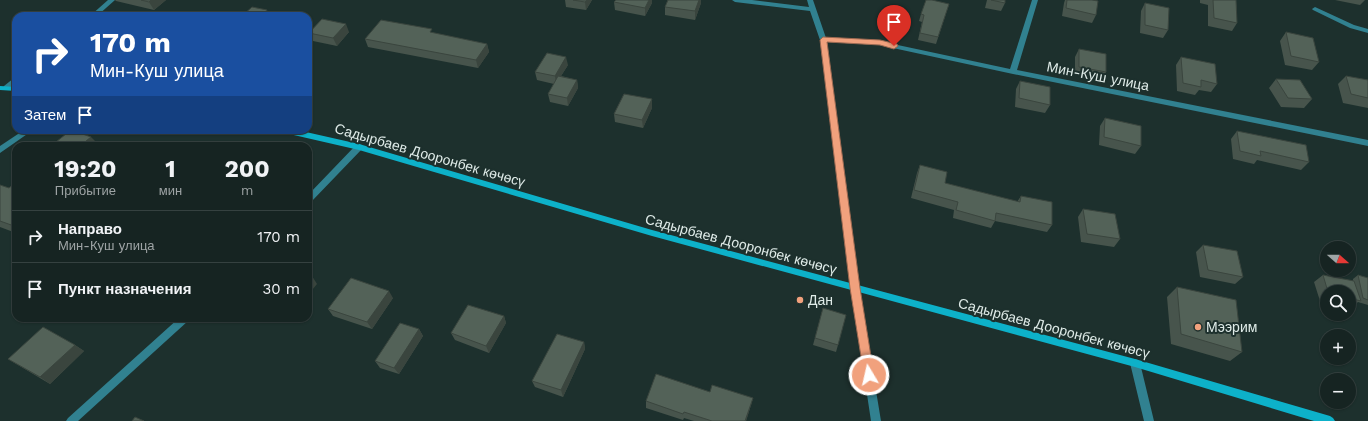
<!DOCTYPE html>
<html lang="ru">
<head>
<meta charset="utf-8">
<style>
	body { margin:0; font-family:"Work Sans",sans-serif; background:#1f2c2a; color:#f1f3f6; height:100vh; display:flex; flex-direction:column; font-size:15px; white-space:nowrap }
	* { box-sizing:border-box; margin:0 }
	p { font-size:13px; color:#9ea4a5 }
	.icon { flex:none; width:22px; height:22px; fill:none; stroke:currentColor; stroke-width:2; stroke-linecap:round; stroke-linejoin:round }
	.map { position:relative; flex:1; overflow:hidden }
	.sheet { position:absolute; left:12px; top:142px; width:300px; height:180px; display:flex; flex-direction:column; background:#162422; border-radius:12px; box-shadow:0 1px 3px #0004,0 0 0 1px #354140 }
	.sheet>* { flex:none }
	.hud { position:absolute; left:12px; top:12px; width:300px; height:122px; border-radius:12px; box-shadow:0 1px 3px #0004,0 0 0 1px #354140; background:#1a4fa0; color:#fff; overflow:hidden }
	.needle { width:26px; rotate:111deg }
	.buttons { position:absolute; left:1320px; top:241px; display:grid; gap:8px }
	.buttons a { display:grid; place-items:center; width:36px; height:36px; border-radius:50%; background:#162422; box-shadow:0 1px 3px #0004,0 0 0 1px #354140; font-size:20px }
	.pin { position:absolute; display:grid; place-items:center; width:34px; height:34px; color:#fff; margin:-41px -17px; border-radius:50% 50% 50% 0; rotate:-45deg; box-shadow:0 0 4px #0007 }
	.pin .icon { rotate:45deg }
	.me { position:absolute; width:44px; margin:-22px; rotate:351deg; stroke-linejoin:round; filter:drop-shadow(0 0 3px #0008) }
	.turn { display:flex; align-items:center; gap:14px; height:84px; padding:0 12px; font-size:18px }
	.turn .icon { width:52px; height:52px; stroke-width:2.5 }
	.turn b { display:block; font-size:28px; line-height:34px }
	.then { display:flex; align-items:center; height:38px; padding:0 12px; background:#0003; gap:8px; font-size:15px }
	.eta { display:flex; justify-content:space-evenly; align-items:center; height:68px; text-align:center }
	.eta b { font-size:24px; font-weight:700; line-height:28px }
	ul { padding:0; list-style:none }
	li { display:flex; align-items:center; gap:12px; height:52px; padding:0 12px; border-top:1px solid #354140 }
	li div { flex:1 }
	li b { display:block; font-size:15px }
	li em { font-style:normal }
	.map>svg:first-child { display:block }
</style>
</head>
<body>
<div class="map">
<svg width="1368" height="421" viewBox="0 0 1368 421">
	<rect width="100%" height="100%" fill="#1d302d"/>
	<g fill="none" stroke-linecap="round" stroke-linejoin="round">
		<path fill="#318190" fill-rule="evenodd" d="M108,0H115L97,16H90Z
			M732,0H752L809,7L807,0H813L826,38L879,41L1010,69L1032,0H1038L1017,70L1368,140V146L1013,74L879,45L827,42L859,288L881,421H871L851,288L820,40L810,11L735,2Z
			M1315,7L1354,25L1368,29V33L1350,28L1313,10L1312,9Z
			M14,78H16V84L8,90H4L3,88L4,86Z
			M24,130H33L0,153V146Z
			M359,144L362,145L363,147L362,149L311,202L308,203V195L356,145Z
			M179,318H189L188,321L78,421H66L68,418Z
			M1135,359L1138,360L1140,363L1154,421H1144L1130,363L1132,360Z"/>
		<path fill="#0db1c9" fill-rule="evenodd" d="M0,86L16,87V91L0,90Z
			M281,130H297L359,144L652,230L1135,359L1330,416L1333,418L1335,421H1314L1135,367L652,236L359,150L285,133Z"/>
	</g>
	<path fill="#47544c" d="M115,0H166L154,10L116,1Z
		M565,0H592L586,10L566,7Z
		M616,0H652V3L645,16L615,10L614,2Z
		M668,0H701V3L695,20L665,15V7Z
		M987,0H1005V3L1001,11L985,8Z
		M1065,0H1092L1096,15L1092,23L1062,16L1064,3Z
		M1200,0H1236L1237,23L1232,31L1208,26V5L1200,3Z
		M1335,0H1365L1360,5Z
		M1145,3L1168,30L1163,38L1140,33L1141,11Z
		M949,4L936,44L918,40L922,22L919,21L921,14Z
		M308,23L312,29L349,32L337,46L313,41L310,36L308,38Z
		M1286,32L1319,62L1312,70L1285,65L1280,41Z
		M433,33L487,44L489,52L478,68L368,47L365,39Z
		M1079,49L1106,72L1102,80L1075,75V57Z
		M1181,57L1217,84L1211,92L1199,90L1195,95L1177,91L1176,65Z
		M568,65L561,76L577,80L578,88L568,106L550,102L548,94L554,84L537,80L535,72Z
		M1346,76L1368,80V108L1343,103L1338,84Z
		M1276,79L1312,99L1304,108L1281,107L1269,88Z
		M1020,81L1050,105L1045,113L1015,107L1016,89Z
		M652,108L643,128L615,122L614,114Z
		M1105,118L1141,146L1135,154L1099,145L1100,126Z
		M1237,131L1309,162L1301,170L1257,160L1254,164L1233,159L1231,139Z
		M920,165L945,183L1017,202L1021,196L1052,225L1047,232L995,221L991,228L953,218L954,210L911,198L917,173Z
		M16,182V233L0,227V185L9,188Z
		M1083,209L1120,239L1114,247L1081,242L1078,217Z
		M1203,245L1243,277L1235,284L1200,277L1196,252Z
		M1323,275L1353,281V279L1358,275L1368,278V305L1358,302L1351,308L1349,307V292H1327V303L1320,301L1314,282Z
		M1177,287L1242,352L1230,361L1171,344L1167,297Z
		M393,298L372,329L333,316L328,309Z
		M823,308L838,345L836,352L813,345Z
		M504,316L506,323L489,353L455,340L451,333Z
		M70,318H85L79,323Z
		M419,329L423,336L399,374L380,368L375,361Z
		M584,342L585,349L563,397L535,387L532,381Z
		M75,345L84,351L50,384L8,359Z
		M710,392L753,398L751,405L746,421H694L684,418L683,420L646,408V401Z"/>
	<path fill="#3a453e" d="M151,0H166L154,10L149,2Z
		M587,0H592L586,10L585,2Z
		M649,0H652V3L645,16V8Z
		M699,0H701V3L695,20V11Z
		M267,10L270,16H262Z
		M310,24L314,32L309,33L310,36L308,38V26Z
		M346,24L349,32L337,46L333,38Z
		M487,44L489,52L478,68L476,60Z
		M566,57L568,65L556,84L555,76Z
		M577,80L578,88L568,106L567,98Z
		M652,99V108L643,128L642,120Z
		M91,137L99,145L97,146H80Z
		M312,276L317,284L308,295V281Z
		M389,291L393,298L372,329L367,322Z
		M504,316L506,323L489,353L486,346Z
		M73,318H85L79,323Z
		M419,329L423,336L399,374L394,368Z
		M584,342L585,349L563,397L561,390Z
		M75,345L84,351L50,384L40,377Z
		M753,398L751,405L746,421H745Z"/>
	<path fill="#536258" stroke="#3a453e" d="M141,0H151L149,2Z
		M573,0H587L585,2Z
		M616,0H649L645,8L614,2Z
		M668,0H699L695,11L665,7Z
		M926,0H932L949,4L938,37L920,33L924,15L921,14Z
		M991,0H1005V3Z
		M1067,0H1092L1098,1L1096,15L1066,8Z
		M1213,0H1236L1237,23L1214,18Z
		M1145,3L1169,8L1168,30L1145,25Z
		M252,7L267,10L262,16H242Z
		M322,19L346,24L333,38L309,33Z
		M381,20L432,29L430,32L487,44L476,60L365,39Z
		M1286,32L1313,38L1319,62L1291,56Z
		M1079,49L1106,54V72L1079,67Z
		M547,53L566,57L555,76L535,72Z
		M1181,57L1215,64L1217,84L1201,80V87L1183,83Z
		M558,76L577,80L567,98L548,94Z
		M1346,76L1368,80V98L1351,94Z
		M1276,79L1300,80L1312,99L1288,98Z
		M1020,81L1050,87V105L1019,98Z
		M624,94L652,99L642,120L614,114Z
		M1105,118L1141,126V146L1104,137Z
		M71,130L91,137L80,146H51Z
		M1237,131L1306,145L1309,162L1260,151L1261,156L1240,151Z
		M920,165L947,172L945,183L1020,202L1021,196L1052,202V225L996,213L995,221L956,210L958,202L914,190Z
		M16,182V224L14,226L0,221V185L9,188Z
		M1083,209L1115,214L1120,239L1087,234Z
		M1203,245L1237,251L1243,277L1208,270Z
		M308,275L312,276L308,281Z
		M1323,275L1354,281L1361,301L1349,298V292H1328Z
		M1358,275L1368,278V300L1363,298Z
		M351,278L389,291L367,322L328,309Z
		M1177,287L1236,300L1242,352L1181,334Z
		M468,305L504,316L486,346L451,333Z
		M823,308L846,315L838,345L815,338Z
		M400,323L419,329L394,368L375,361Z
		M43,327L75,345L40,377L8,359Z
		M557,334L584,342L561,390L532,381Z
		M656,374L710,392L712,385L753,398L745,421H712L684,412L683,414L646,401Z
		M135,417L144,421H132Z"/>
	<path fill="#f1a17d" stroke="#9d6951" d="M823,37L880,40L897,44L898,46L894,49L880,45L827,42L860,288L874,375L873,379L869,380L865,379L864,375L850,288L820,40Z"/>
	<g fill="#f1a17d" stroke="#1d302d" stroke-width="1.5">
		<circle cx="800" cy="300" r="4"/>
		<circle cx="1198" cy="327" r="4"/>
	</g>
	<g text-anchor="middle" stroke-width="4" stroke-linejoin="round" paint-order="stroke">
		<g font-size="14" fill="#dfebe8" stroke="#1d302d">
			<text transform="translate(1098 76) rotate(11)" y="5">Мин-Куш улица</text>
			<text transform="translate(430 155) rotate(16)" y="5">Садырбаев Дооронбек көчөсү</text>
			<text transform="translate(741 244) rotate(15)" y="5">Садырбаев Дооронбек көчөсү</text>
			<text transform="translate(1054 328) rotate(15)" y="5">Садырбаев Дооронбек көчөсү</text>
		</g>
		<g font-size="14" fill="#dfebe8" stroke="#1d302d" text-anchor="start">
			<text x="808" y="305">Дан</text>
			<text x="1206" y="332">Мээрим</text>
		</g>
	</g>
</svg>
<div class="buttons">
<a><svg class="needle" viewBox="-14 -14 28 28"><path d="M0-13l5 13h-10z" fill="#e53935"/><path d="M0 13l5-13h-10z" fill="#9ea4a5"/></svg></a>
<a><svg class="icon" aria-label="search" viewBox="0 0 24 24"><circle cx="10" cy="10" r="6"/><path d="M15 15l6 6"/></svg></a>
<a>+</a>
<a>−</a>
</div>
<div class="pin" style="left:894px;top:46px;background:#d93025"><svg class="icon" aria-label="arrive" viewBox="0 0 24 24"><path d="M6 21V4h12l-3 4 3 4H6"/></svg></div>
<svg class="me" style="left:869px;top:375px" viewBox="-20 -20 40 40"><circle r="17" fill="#f1a17d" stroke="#fff" stroke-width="3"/><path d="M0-11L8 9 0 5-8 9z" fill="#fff"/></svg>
<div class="hud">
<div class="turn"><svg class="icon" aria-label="right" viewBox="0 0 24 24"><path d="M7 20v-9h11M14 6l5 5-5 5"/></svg><div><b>170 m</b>Мин-Куш улица</div></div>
<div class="then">Затем<svg class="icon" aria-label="arrive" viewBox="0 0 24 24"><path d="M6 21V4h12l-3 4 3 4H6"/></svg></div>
</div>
<section class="sheet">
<div class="eta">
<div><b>19:20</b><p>Прибытие</p></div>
<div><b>1</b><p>мин</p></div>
<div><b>200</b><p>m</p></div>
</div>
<ul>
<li><svg class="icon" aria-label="right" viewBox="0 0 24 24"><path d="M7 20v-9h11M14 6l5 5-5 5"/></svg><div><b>Направо</b><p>Мин-Куш улица</p></div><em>170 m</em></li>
<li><svg class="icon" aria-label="arrive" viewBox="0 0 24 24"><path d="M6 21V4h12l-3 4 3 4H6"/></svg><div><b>Пункт назначения</b></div><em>30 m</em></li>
</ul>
</section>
</div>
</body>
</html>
